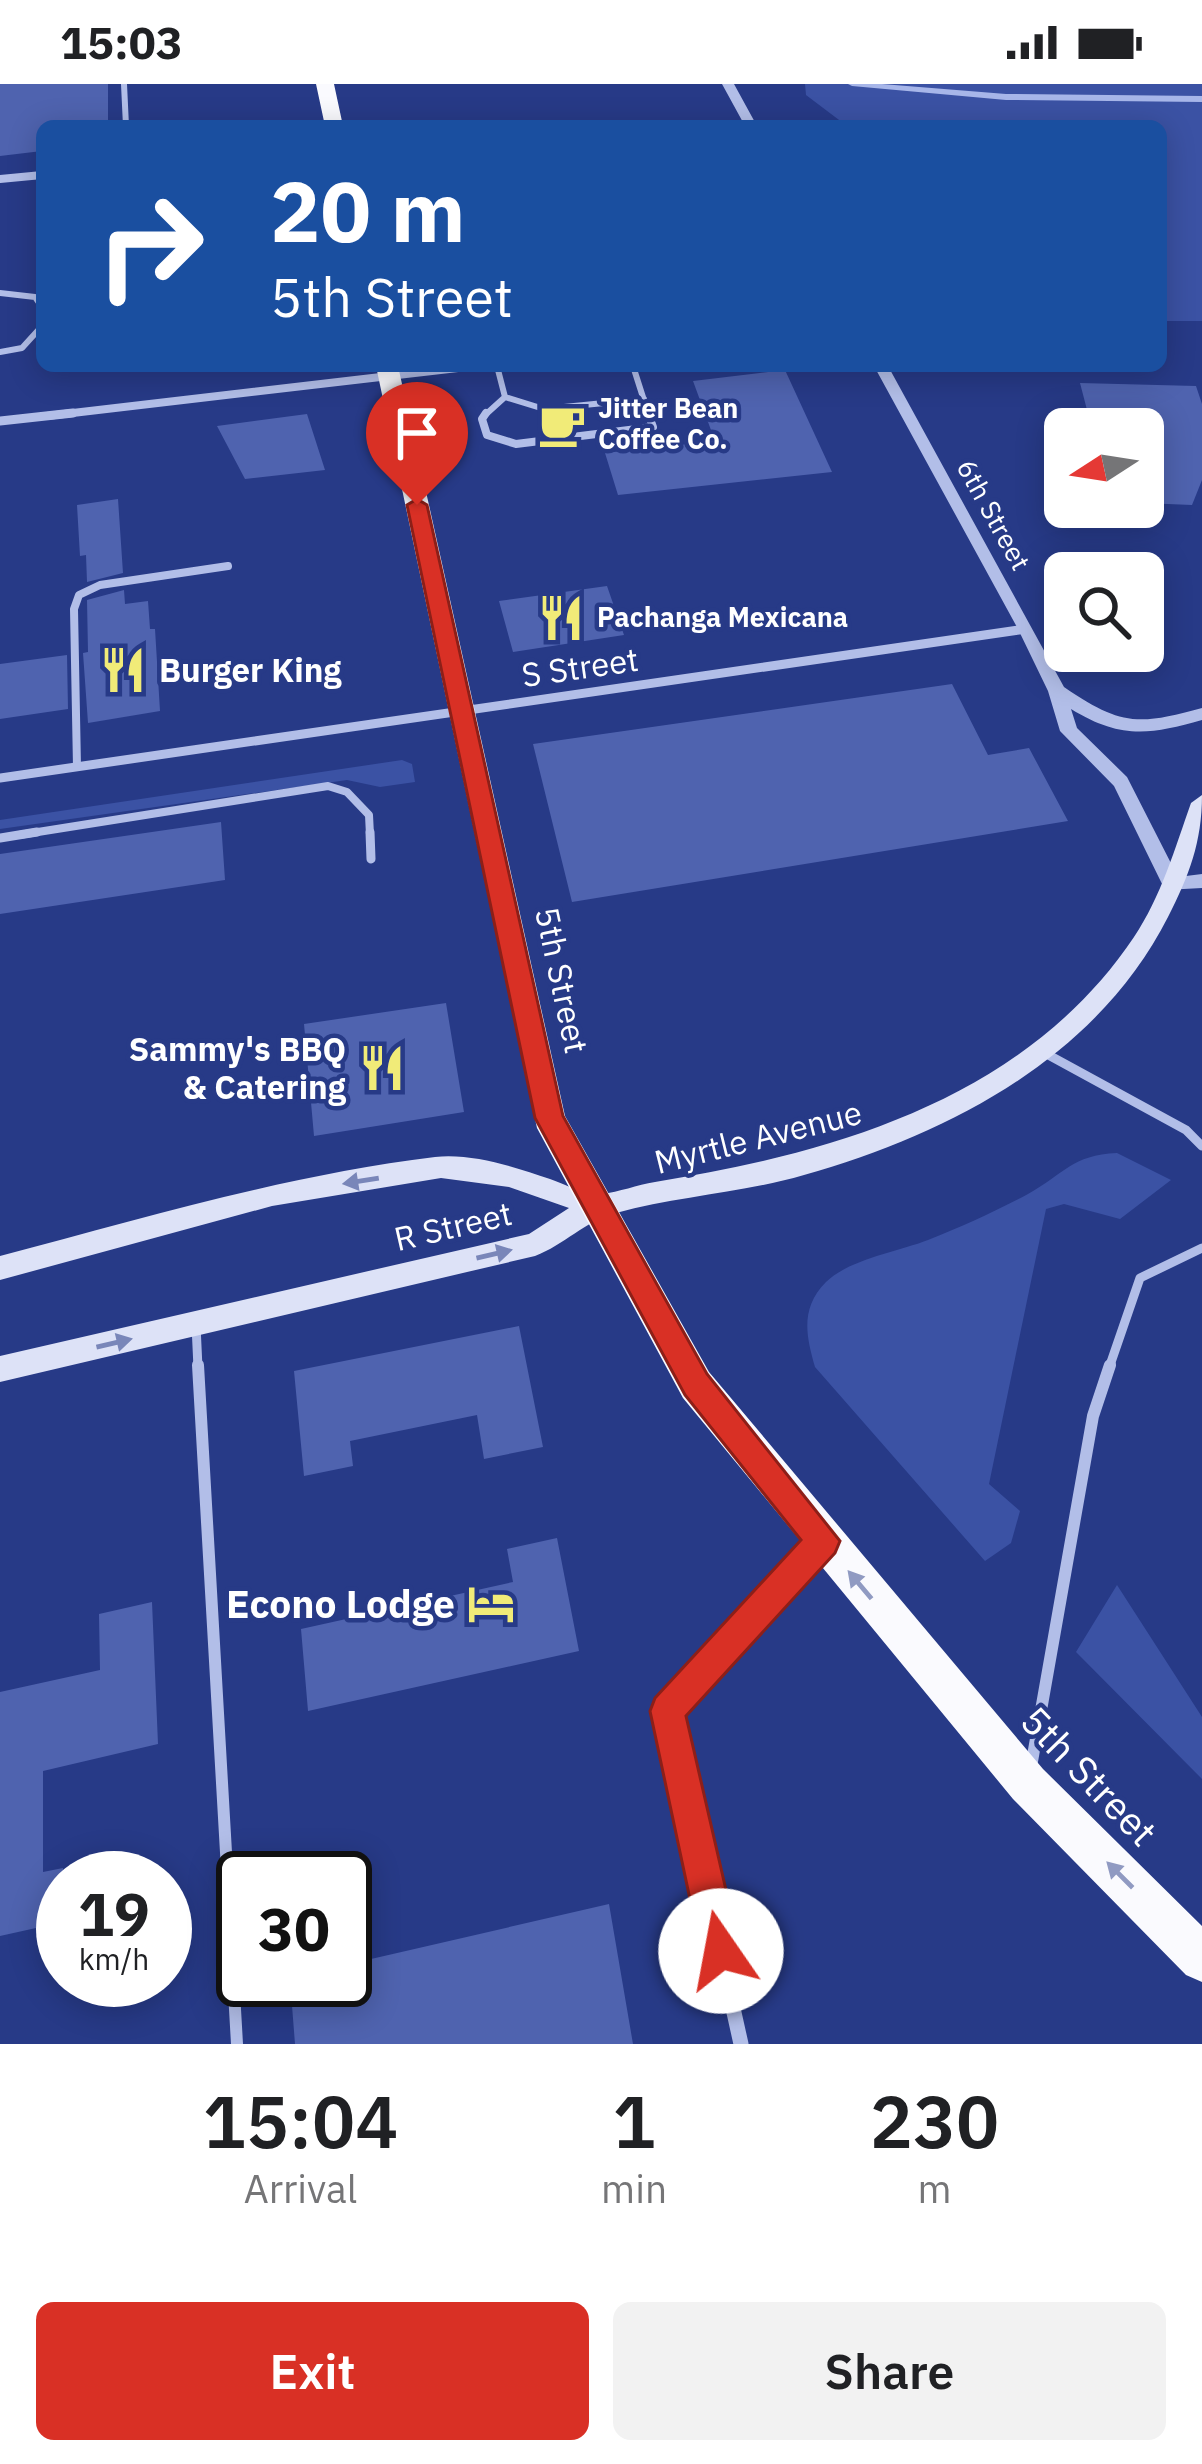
<!DOCTYPE html>
<html lang="en">
<head>
<meta charset="utf-8">
<style>
	body { margin:0; font-family:"IBM Plex Sans",sans-serif; background:#f2f2f2; color:#202124; height:100vh; display:flex; flex-direction:column; font-size:45px; white-space:nowrap }
	* { box-sizing:border-box; margin:0 }
	p { font-size:39px; color:#757577 }
	.icon { flex:none; width:66px; height:66px; fill:none; stroke:currentColor; stroke-width:2; stroke-linecap:round; stroke-linejoin:round }
	.map { position:relative; height:1960px; overflow:hidden }
	.panel { display:flex; flex-direction:column; background:#fff; flex:1 }
	.panel>* { flex:none }
	.banner { position:absolute; left:36px; top:36px; width:1131px; height:252px; border-radius:18px; box-shadow:0 6px 30px #0003; background:#1a4fa0; color:#fff; overflow:hidden }
	.needle { width:78px; rotate:258deg }
	.buttons { position:absolute; left:1044px; top:324px; display:grid; gap:24px }
	.buttons a { display:grid; place-items:center; width:120px; height:120px; border-radius:18px; background:#fff; box-shadow:0 6px 30px #0003; font-size:60px }
	.speed { position:absolute; left:36px; top:1767px; display:flex; gap:24px; font-size:60px; font-weight:700; text-align:center }
	.speed>* { display:grid; place-content:center; width:156px; height:156px; border-radius:50%; background:#fff; box-shadow:0 6px 30px #0003; line-height:1 }
	.speed small { font-size:30px; font-weight:400 }
	.speed .limit { border:6px solid #111; border-radius:18px; background:#fff; color:#111 }
	.pin { position:absolute; display:grid; place-items:center; width:102px; height:102px; color:#fff; margin:-123px -51px; border-radius:50% 50% 50% 0; rotate:-45deg; box-shadow:0 0 12px #0007 }
	.pin .icon { rotate:45deg }
	.me { position:absolute; width:132px; margin:-66px; rotate:348deg; stroke-linejoin:round; filter:drop-shadow(0 0 9px #0008) }
	.turn { display:flex; align-items:center; gap:42px; height:252px; padding:0 36px; font-size:54px }
	.turn .icon { width:156px; height:156px; stroke-width:2.5 }
	.turn b { display:block; font-size:84px; line-height:102px }
	.eta { display:flex; justify-content:space-evenly; align-items:center; height:204px; text-align:center }
	.eta b { font-size:72px; font-weight:600; line-height:84px }
	.cta { display:flex; gap:24px; margin-top:auto; padding:24px 36px }
	.cta a { flex:1; height:138px; border-radius:18px; background:#d93025; color:#fff; font-size:48px; font-weight:600; line-height:138px; text-align:center }
	.cta a+a { background:#f2f2f2; color:#202124 }
	.status { display:flex; justify-content:space-between; align-items:center; height:84px; padding:0 60px; background:#fff; direction:ltr }
	.status svg { height:33px; fill:currentColor }
	.map>svg:first-child { display:block }
</style>
</head>
<body>
<div class="status"><b>15:03</b><svg viewBox="0 0 49 12"><path d="M0 12V9h3v3zM5 12V6h3v6zM10 12V3h3v9zM15 12V0h3v12zM26 1h20v11H26zM47 4h2v5h-2z"/></svg></div>
<div class="map">
<svg width="1202" height="1960" viewBox="0 0 1202 1960">
	<rect width="100%" height="100%" fill="#273a87"/>
	<path fill="#3b52a4" d="M805,0H1202V237H1161V42H847L806,11Z
		M402,676L412,680L415,698L380,703L347,696L0,745V736Z
		M1117,1069L1171,1096L1120,1135L1064,1120L1046,1125L989,1400L1020,1427L1011,1459L985,1477L815,1283C806,1252 800,1224 826,1198C850,1175 897,1168 928,1156C961,1143 996,1127 1028,1110C1064,1090 1072,1071 1117,1069Z
		M1117,1501L1202,1633V1695L1076,1568Z"/>
	<g fill="none" stroke-linecap="round" stroke-linejoin="round">
		<path fill="#a7b6e9" fill-rule="evenodd" d="M848,0H882L1006,10L1202,12V18L1006,16L852,2Z"/>
	</g>
	<path fill="#4f63af" d="M0,0H108V42H42V67L0,72Z
		M785,286L832,388L618,411L605,369L715,357L693,297Z
		M1080,299L1196,302L1202,320V396L1192,421L1143,419V345H1092Z
		M307,330L325,386L245,395L217,342Z
		M118,415L123,489L87,498L86,471L80,472L77,421Z
		M607,502L624,551L513,568L499,517Z
		M124,506L125,520L148,517L150,545H155L160,627L88,639L83,569L88,568L87,516Z
		M67,571L68,625L0,635V580Z
		M952,600L988,671L1029,664L1068,737L572,818L533,660Z
		M221,738L225,796L0,830V770Z
		M446,919L464,1028L314,1052L304,940Z
		M519,1242L543,1363L484,1375L477,1331L350,1357L353,1382L304,1392L294,1287Z
		M557,1454L579,1567L308,1627L301,1545L513,1498L507,1465Z
		M152,1518L158,1660L43,1687V1788L63,1784V1838L0,1852V1608L100,1586L99,1530Z
		M609,1820L633,1960H295L290,1896H345V1881Z"/>
	<g fill="none" stroke-linecap="round" stroke-linejoin="round">
		<path stroke="#b2bee8" stroke-width="6" d="M124,0L126,42
			M0,209L35,213L42,223
			M0,268L22,264L42,242
			M497,282L505,313
			M633,282L649,332
			M505,313L544,325L644,315
			M484,332L505,313"/>
		<path stroke="#b2bee8" stroke-width="8" d="M486,329L482,335L487,351L516,360L653,343L648,329
			M77,683L74,525L79,511L100,501L228,482
			M19,751L328,702L347,708L369,731L370,751"/>
		<path stroke="#b2bee8" stroke-width="9" d="M370,748L371,775
			M0,754L37,748
			M1043,968L1186,1046L1202,1062
			M196,1241L198,1284
			M1109,1284L1140,1194L1202,1164"/>
		<path stroke="#b2bee8" stroke-width="12" d="M198,1281L237,1960
			M1031,1683L1093,1332L1110,1281"/>
		<path stroke="#b2bee8" stroke-width="8" d="M0,95L42,91
			M47,332L475,282"/>
		<path stroke="#b2bee8" stroke-width="9" d="M0,337L73,329
			M0,694L1026,545"/>
		<path stroke="#b2bee8" stroke-width="15" d="M741,1960L667,1627L822,1458"/>
		<path fill="#b2bee8" fill-rule="evenodd" d="M722,0H734L757,42H745Z
			M874,282H888L1064,603C1120,641 1137,642 1202,624V636C1149,651 1120,655 1071,625L1077,644L1127,693L1178,793L1202,790V804L1165,806L1114,702L1060,647L1048,607L1018,545Z"/>
		<path fill="#dde2f7" fill-rule="evenodd" d="M1202,711C1202,758 1189,792 1168,833C1097,973 950,1050 804,1091C742,1109 678,1112 616,1129C585,1137 564,1161 535,1172L0,1298V1272L529,1150L569,1124L509,1103L441,1094L272,1122L0,1196V1172C144,1134 287,1091 435,1073C472,1069 515,1083 550,1095C565,1100 587,1113 602,1110C619,1108 637,1101 655,1098C836,1069 1026,1014 1134,853C1161,813 1175,764 1191,719Z"/>
		<path fill="#fafafe" fill-rule="evenodd" d="M316,0H334L343,42H325Z
			M376,282H398L565,1032L709,1288L1043,1685L1202,1842V1898L1186,1891L1013,1715L683,1314L537,1044Z"/>
	</g>
	<defs><path id="oneway-solid" d="M-6-.8H1V-3.2L6.5 0L1 3.2V.8H-6Z" transform="scale(3)"/></defs>
	<g fill="#7986b9">
		<use href="#oneway-solid" transform="translate(361 1097) rotate(171)"/>
		<use href="#oneway-solid" transform="translate(494 1170) rotate(-13)"/>
		<use href="#oneway-solid" transform="translate(114 1259) rotate(-13)"/>
	</g>
	<g fill="#909ac2">
		<use href="#oneway-solid" transform="translate(860 1501) rotate(-130)"/>
		<use href="#oneway-solid" transform="translate(1120 1791) rotate(-135)"/>
	</g>
	<path fill="#d93025" stroke="#8d1f18" stroke-width="3" d="M417,415L427,421L563,1032L707,1290L840,1457L835,1469L686,1632L740,1867L734,1880L721,1886L707,1880L701,1867L650,1627L655,1614L801,1456L685,1311L535,1034L407,421Z"/>
	<defs>
		<symbol id="cafe-bare" viewBox="-9 -9 18 18"><path d="M-5.5-4.5H6V0H3Q3 3.5 0 3.5H-2.5Q-5.5 3.5-5.5 0ZM3-3.2v2h1.7v-2ZM-6 4.5H4V6H-6Z" fill="#f1eb78" stroke="#273a87" stroke-width="2.5" paint-order="stroke"/></symbol>
		<symbol id="restaurant-bare" viewBox="-9 -9 18 18"><path d="M-5-6h1v4h1v-4h1v4h1v-4h1v5L-1.5 .5V6h-2V.5L-5-1ZM5-6V6H3V1.5H1.5Q1.5-4 5-6Z" fill="#f1eb78" stroke="#273a87" stroke-width="2.5" paint-order="stroke"/></symbol>
		<symbol id="hotel-bare" viewBox="-9 -9 18 18"><path d="M-6-4.5h1.5V1H6V5H4.5V3h-9V5H-6ZM-4 0a1.8 1.8 0 1 1 3.6 0ZM.5 0V-2.5h3Q6-2.5 6 0Z" fill="#f1eb78" stroke="#273a87" stroke-width="2.5" paint-order="stroke"/></symbol>
	</defs>
	<g fill-rule="evenodd">
		<use href="#cafe-bare" x="529" y="308" width="66" height="66"/>
		<use href="#restaurant-bare" x="528" y="501" width="66" height="66"/>
		<use href="#restaurant-bare" x="90" y="553" width="66" height="66"/>
		<use href="#restaurant-bare" x="349" y="951" width="66" height="66"/>
		<use href="#hotel-bare" x="458" y="1487" width="66" height="66"/>
	</g>
	<g text-anchor="middle" stroke-width="9" stroke-linejoin="round" paint-order="stroke">
		<g font-size="27" font-weight="bold" fill="#fff" stroke="#273a87" text-anchor="start">
			<text x="598" y="334">Jitter Bean<tspan x="598" dy="31">Coffee Co.</tspan></text>
			<text x="597" y="543">Pachanga Mexicana</text>
		</g>
		<g font-size="27" fill="#fff" stroke="#273a87">
			<text transform="translate(993 431) rotate(61)" y="9">6th Street</text>
		</g>
		<g font-size="33" fill="#fff" stroke="#273a87">
			<text transform="translate(580 583) rotate(-8)" y="12">S Street</text>
			<text transform="translate(562 896) rotate(78)" y="12">5th Street</text>
			<text transform="translate(758 1053) rotate(-14)" y="12">Myrtle Avenue</text>
			<text transform="translate(453 1142) rotate(-13)" y="12">R Street</text>
		</g>
		<g font-size="33" font-weight="bold" fill="#fff" stroke="#273a87" text-anchor="start">
			<text x="159" y="598">Burger King</text>
			<text x="346" y="977" text-anchor="end">Sammy's BBQ<tspan x="346" dy="38">&amp; Catering</tspan></text>
		</g>
		<g font-size="39" font-weight="bold" fill="#fff" stroke="#273a87" text-anchor="end">
			<text x="455" y="1534">Econo Lodge</text>
		</g>
		<g font-size="39" fill="#fff" stroke="#273a87">
			<text transform="translate(1089 1692) rotate(46)" y="14">5th Street</text>
		</g>
	</g>
</svg>
<div class="buttons">
<a><svg class="needle" viewBox="-14 -14 28 28"><path d="M0-13l5 13h-10z" fill="#e53935"/><path d="M0 13l5-13h-10z" fill="#757577"/></svg></a>
<a><svg class="icon" aria-label="search" viewBox="0 0 24 24"><circle cx="10" cy="10" r="6"/><path d="M15 15l6 6"/></svg></a>
</div>
<div class="speed"><div>19<small>km/h</small></div><div class="limit">30</div></div>
<div class="pin" style="left:417px;top:421px;background:#d93025"><svg class="icon" aria-label="arrive" viewBox="0 0 24 24"><path d="M6 21V4h12l-3 4 3 4H6"/></svg></div>
<svg class="me" style="left:721px;top:1867px" viewBox="-20 -20 40 40"><circle r="19" fill="#fff"/><path d="M0-13L10 11 0 6-10 11z" fill="#d93025"/></svg>
<div class="banner">
<div class="turn"><svg class="icon" aria-label="right" viewBox="0 0 24 24"><path d="M7 20v-9h11M14 6l5 5-5 5"/></svg><div><b>20 m</b>5th Street</div></div>
</div>
</div>
<section class="panel">
<div class="eta">
<div><b>15:04</b><p>Arrival</p></div>
<div><b>1</b><p>min</p></div>
<div><b>230</b><p>m</p></div>
</div>
<div class="cta"><a>Exit</a><a>Share</a></div>
</section>
</body>
</html>
